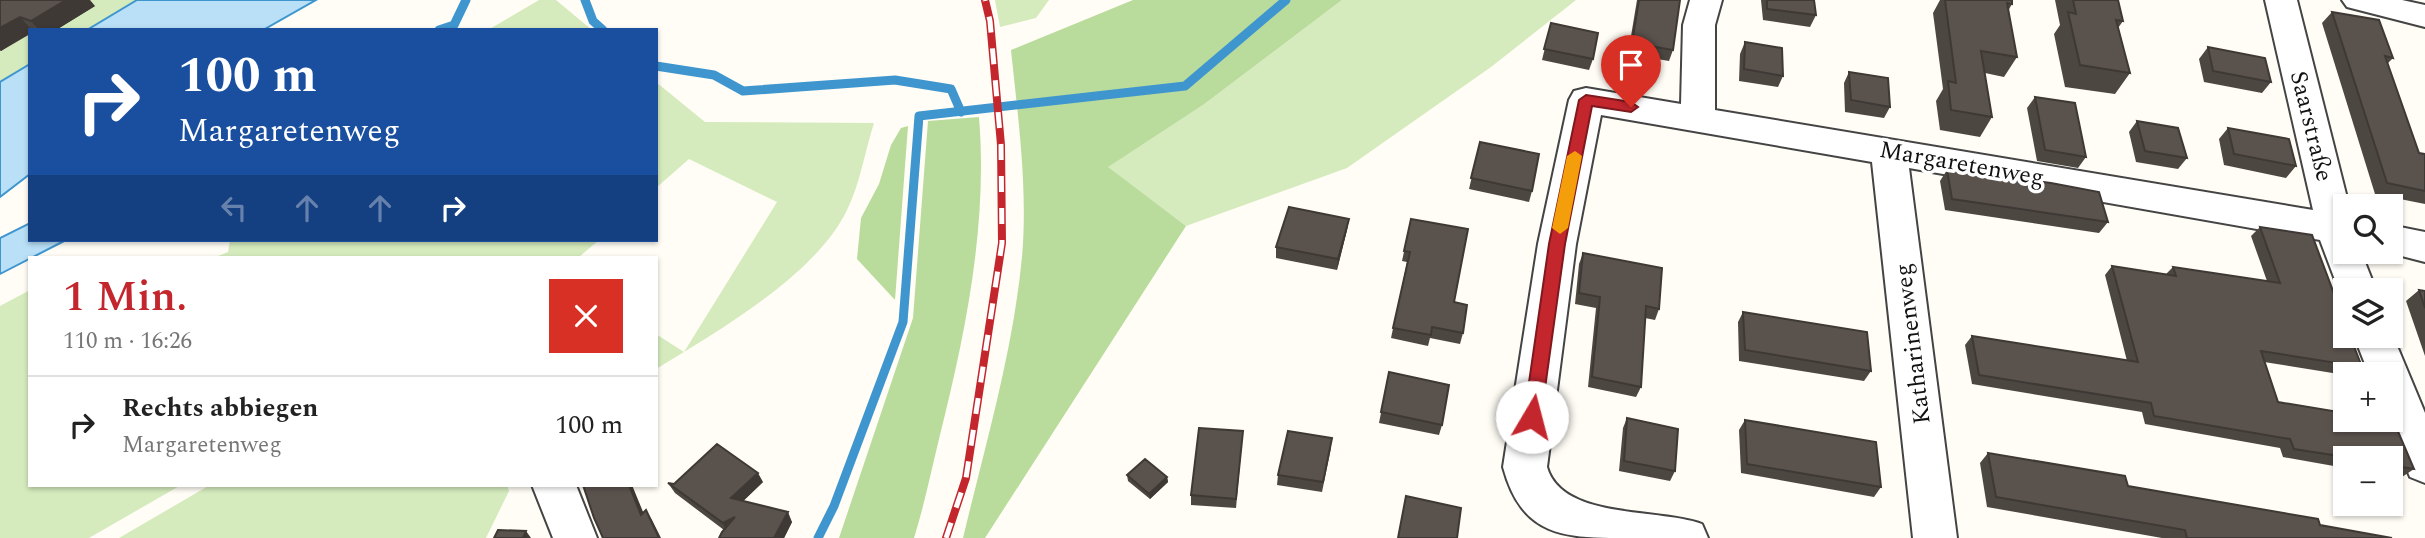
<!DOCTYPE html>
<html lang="de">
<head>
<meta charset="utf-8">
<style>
	body { margin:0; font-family:Spectral,serif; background:#f6f6f6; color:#222; height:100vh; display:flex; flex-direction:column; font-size:26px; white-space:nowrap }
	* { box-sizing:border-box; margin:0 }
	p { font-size:23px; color:#767676 }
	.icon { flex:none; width:38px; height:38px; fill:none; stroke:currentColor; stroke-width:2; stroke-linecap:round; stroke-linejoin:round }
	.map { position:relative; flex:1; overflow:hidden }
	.side { position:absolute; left:28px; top:256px; width:630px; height:231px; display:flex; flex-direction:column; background:#fff; border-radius:0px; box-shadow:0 2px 5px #0004 }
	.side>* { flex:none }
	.guide { position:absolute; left:28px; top:28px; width:630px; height:214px; border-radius:0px; box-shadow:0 2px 5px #0004; background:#1a4fa0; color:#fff; overflow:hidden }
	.tools { position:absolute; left:2333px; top:194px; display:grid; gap:14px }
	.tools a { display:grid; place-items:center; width:70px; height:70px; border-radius:0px; background:#fff; box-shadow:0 2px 5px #0004; font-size:35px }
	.pin { position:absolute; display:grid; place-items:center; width:60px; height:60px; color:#fff; margin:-72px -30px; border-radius:50% 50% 50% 0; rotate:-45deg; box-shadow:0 0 7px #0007 }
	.pin .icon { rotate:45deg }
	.me { position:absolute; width:77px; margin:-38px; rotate:8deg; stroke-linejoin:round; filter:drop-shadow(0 0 5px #0008) }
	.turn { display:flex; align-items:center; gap:24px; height:147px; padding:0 35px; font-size:32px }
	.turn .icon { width:91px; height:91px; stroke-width:2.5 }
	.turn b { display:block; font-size:49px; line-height:60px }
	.lanes { display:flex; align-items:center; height:66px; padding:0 35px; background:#0003; justify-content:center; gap:35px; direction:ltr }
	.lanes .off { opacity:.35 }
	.round { display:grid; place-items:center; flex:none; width:74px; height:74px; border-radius:0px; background:#f6f6f6 }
	.head { display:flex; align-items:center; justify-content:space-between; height:119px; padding:0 35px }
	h1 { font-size:42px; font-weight:600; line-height:52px; color:#c4262e }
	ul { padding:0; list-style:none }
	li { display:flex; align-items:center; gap:21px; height:98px; padding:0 35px; border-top:2px solid #e0e0e0 }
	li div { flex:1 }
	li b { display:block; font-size:26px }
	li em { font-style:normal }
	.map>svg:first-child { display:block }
</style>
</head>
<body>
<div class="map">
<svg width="2425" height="538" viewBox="0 0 2425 538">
	<rect width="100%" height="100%" fill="#fffdf5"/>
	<path fill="#d5ebbd" d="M0,0H137L87,30H30V64L0,82Z
		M539,0H556L592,30H488Z
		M995,0H1049L1036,18L1000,27Z
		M1342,0H1576L1491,67L1347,168L1186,226L1107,167L1203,105Z
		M656,82L705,122L874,123C865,151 860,184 847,210C816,275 717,332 656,369V334L684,352L777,202L689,159L656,188Z
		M230,240H599L579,257H216L228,252Z
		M30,290V485H181L89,538H0V306Z
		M210,485H507L509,491L486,538H119Z"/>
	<path fill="#b9dc9c" d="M1133,0H1342L1203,105L1108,167L1186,226L985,538H963C985,446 1013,352 1022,257C1028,188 1018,118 1011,50Z
		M979,117C988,226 965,335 939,439C931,472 924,506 914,538H839L913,318L928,121Z
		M908,126L895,300L857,259L861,218L879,184L891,145L901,128Z"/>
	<path fill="#b9e0f7" stroke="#3f96cf" stroke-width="2" d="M137,0H316L263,30H87Z
		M30,64V174L0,197V82Z
		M30,223V240H66L0,274V238Z"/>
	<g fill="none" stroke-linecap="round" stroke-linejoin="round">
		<path stroke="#3f96cf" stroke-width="9" d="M585,0L593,21L603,30
			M439,30L454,25L466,0
			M656,66L714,75L743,91L895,80L951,89L961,112
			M818,538L834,506L903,322L919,116L1185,86L1286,0"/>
		<defs>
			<path id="minor" d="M1690,0H1722L1715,25V110L2313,210L2265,0H2297L2349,206H2345V252H2361L2376,290H2345L2343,301L2320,240L1909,168L1957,538H1913L1872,162L1601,115L1576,244L1547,467C1562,520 1659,508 1702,524L1708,538C1681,538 1654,538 1626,538C1564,538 1522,537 1503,467L1538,244L1569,100L1574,91L1586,88L1681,104L1683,25Z
				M2342,0H2402L2425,5V27L2347,7Z
				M2390,225L2425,232V262L2386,252H2390Z
				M2390,329L2425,413V483L2410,477L2386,420H2390V374H2369L2354,336H2390Z
				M532,485H576L597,538H553Z"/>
		</defs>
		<use href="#minor" stroke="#444" stroke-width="4"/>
		<use href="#minor" fill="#fff" fill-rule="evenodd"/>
		<defs>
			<path id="rail" d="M946,538L966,478L1002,243L1001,145L990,21L985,0"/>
		</defs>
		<use href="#rail" stroke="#c4262e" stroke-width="8"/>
		<use href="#rail" stroke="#fff" stroke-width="5" stroke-dasharray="16" stroke-linecap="butt"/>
	</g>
	<path fill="#4d4742" d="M0,0L95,6L56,30H30L1,51L0,50Z
		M1637,0H1680L1673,50L1669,61L1628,54Z
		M1761,0H1814L1816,15L1810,27L1763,20Z
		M1940,0H2012V4L2008,11L2017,57L2004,77L1985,73L1992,117L1980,137L1940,130L1936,101L1943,89L1933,13Z
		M2055,0H2118L2123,21L2118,28L2130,73L2115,94L2065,87L2054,34L2060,25Z
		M2332,12L2393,58L2387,64L2419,153L2425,154V204L2375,194L2322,23Z
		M1551,23L1593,59L1589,70L1542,60Z
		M1745,42L1783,76L1778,87L1739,81L1740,54Z
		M2208,47L2271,82L2262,93L2204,82L2199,59Z
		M1849,72L1890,107L1884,118L1845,112L1844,83Z
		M2035,97L2086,157L2078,168L2037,161L2027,108Z
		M2137,121L2187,158L2178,169L2136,162L2129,132Z
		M2228,128L2296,166L2286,178L2224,165L2219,139Z
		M1480,142L1532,191L1529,202L1469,189Z
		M1947,170L2108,222L2099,233L1945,210L1940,181Z
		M1349,219L1347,230L1337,270L1276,258V247Z
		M1411,219L1454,302L1463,333L1460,344L1430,338L1428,346L1391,338L1407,262L1402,261Z
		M2260,227L2362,367L2353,374L2345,375L2264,362L2278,402L2414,469L2402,477L2390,475V458H2345V468L2283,457L2280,448L2145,424L2142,412L1972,384L1965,345L1972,336L2127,361L2105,275L2112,266L2166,274L2173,267L2267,281L2251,236Z
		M1583,253L1659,309L1655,320L1645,318L1641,387L1636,397L1588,387L1596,308L1575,304L1579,264Z
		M2419,290L2425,291V356L2406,301Z
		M1743,312L1871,371L1864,381L1739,361L1738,322Z
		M1389,372L1442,425L1439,435L1379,423Z
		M1627,418L1675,471L1670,481L1619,471L1623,428Z
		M1745,420L1881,487L1874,497L1741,473L1739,430Z
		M1243,431L1236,508L1191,505V495Z
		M1331,448L1322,492L1277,485L1278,475Z
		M1988,453L2128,486L2320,525L2392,538H2162L1987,507L1980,463Z
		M1127,475L1167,477L1168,482L1150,499L1128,481Z
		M763,482L743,501L792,522L784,538H719L724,530L675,493L668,483L674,484Z"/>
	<path fill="#3f3936" d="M66,0H90L95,6L56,30H39L31,21Z
		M20,17L32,30H30V34L1,51L0,50V28Z
		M1349,219L1347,230L1337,270L1338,259Z
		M758,473L763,482L736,508L731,498Z
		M1167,477L1168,482L1150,499L1149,494Z
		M629,485H632L648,524L641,515Z
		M646,510L652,520L661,538H659Z
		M788,512L792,522L784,538H774Z
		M735,517L728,533L723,523Z
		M526,531L531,538H523Z"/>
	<path fill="#5a524d" stroke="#3f3936" stroke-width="2" d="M0,0H66L31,21L20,17L0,28Z
		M1639,0H1680L1673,50L1632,43Z
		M1767,0H1814L1816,15L1767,9Z
		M1945,0H2012V4L2007,3L2017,57L1981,51L1992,117L1951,110L1948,81L1956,83Z
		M2073,0H2118L2123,21L2116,20L2130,73L2080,65L2068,12L2076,14Z
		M2332,12L2379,20L2393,58L2385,56L2419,153L2425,154V191L2387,183Z
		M1551,23L1598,33L1593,59L1544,49Z
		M1745,42L1782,48L1783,76L1744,69Z
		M2208,47L2265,58L2271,82L2213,71Z
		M1849,72L1888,78L1890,107L1851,100Z
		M2035,97L2075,103L2086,157L2045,150Z
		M2137,121L2178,128L2187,158L2145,151Z
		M2228,128L2289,139L2296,166L2234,154Z
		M1480,142L1539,154L1532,191L1471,178Z
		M1947,170L2051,183L2099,192L2108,222L1952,199Z
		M1289,207L1349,219L1338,259L1276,247Z
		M1411,219L1468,229L1454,302L1467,305L1463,333L1432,327L1431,335L1393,328L1410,252L1404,251Z
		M2260,227L2312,235L2345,323V336H2350L2362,367L2261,351L2278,402L2345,413V420H2384L2394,422L2414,469L2390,465V458H2352L2294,449L2290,439L2154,416L2151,403L1979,375L1972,336L2138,362L2112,266L2176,276L2173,267L2280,283Z
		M1583,253L1662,268L1659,309L1646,306L1641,387L1592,377L1600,297L1579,293Z
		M2419,290L2425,291V308Z
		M1743,312L1867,332L1871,371L1745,350Z
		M1389,372L1449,385L1442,425L1381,412Z
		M1627,418L1678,429L1675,471L1624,461Z
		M1745,420L1876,442L1881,487L1747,464Z
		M1199,428L1243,431L1236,499L1191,495Z
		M1288,431L1332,438L1323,482L1278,475Z
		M717,444L758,473L731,498L788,512L774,538H719L722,532L735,517L723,523L668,483L674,484Z
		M1988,453L2125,476L2128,486L2318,519L2320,525L2392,538H2187L2185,530L1996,497Z
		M1145,459L1167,477L1149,494L1127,475Z
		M583,485H629L641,515L646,510L659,538H603L594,518Z
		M1406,496L1461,508L1457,538H1398Z
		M498,530L526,531L523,538H494Z"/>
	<path fill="#c4262e" stroke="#7f191e" stroke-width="2" d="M1586,95L1631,102L1638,107L1631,112L1592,106L1565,244L1541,417L1532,425L1524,417L1549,244L1579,100Z"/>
	<path fill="#f59e0b" d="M1575,151L1582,156L1568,228L1560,234L1552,228L1567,156Z"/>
	<g text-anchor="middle" stroke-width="7" stroke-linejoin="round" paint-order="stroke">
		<g font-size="24" fill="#111" stroke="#fff">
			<text transform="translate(2312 126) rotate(76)" y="8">Saarstraße</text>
			<text transform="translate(1962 163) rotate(10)" y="8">Margaretenweg</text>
			<text transform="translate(1912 344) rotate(-97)" y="8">Katharinenweg</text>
		</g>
	</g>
</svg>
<div class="tools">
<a><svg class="icon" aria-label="search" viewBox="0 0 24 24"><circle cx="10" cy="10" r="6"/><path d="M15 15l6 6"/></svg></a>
<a><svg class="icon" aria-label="layers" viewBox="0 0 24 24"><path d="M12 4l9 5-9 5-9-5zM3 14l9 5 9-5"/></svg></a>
<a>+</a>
<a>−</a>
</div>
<div class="pin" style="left:1631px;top:107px;background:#d93025"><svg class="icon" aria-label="arrive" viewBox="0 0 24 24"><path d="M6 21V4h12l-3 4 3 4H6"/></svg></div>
<svg class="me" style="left:1532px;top:417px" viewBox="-20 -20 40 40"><circle r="19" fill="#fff"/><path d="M0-13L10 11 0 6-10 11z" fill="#c4262e"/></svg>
<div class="guide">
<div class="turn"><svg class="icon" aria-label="right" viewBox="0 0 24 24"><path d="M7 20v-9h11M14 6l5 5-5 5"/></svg><div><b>100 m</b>Margaretenweg</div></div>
<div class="lanes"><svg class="icon off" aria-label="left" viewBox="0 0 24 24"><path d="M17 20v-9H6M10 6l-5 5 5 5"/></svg><svg class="icon off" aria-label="ahead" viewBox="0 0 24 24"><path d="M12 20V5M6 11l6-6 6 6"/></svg><svg class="icon off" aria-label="ahead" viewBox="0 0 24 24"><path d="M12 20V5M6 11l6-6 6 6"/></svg><svg class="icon" aria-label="right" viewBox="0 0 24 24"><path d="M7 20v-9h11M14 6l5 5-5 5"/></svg></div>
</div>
<section class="side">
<div class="head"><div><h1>1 Min.</h1><p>110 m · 16:26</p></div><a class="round" style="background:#d93025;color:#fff"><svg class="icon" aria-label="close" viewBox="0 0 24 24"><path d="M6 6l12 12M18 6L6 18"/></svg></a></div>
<ul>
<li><svg class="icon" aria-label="right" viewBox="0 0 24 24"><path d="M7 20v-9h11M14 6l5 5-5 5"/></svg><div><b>Rechts abbiegen</b><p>Margaretenweg</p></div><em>100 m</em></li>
</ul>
</section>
</div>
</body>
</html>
